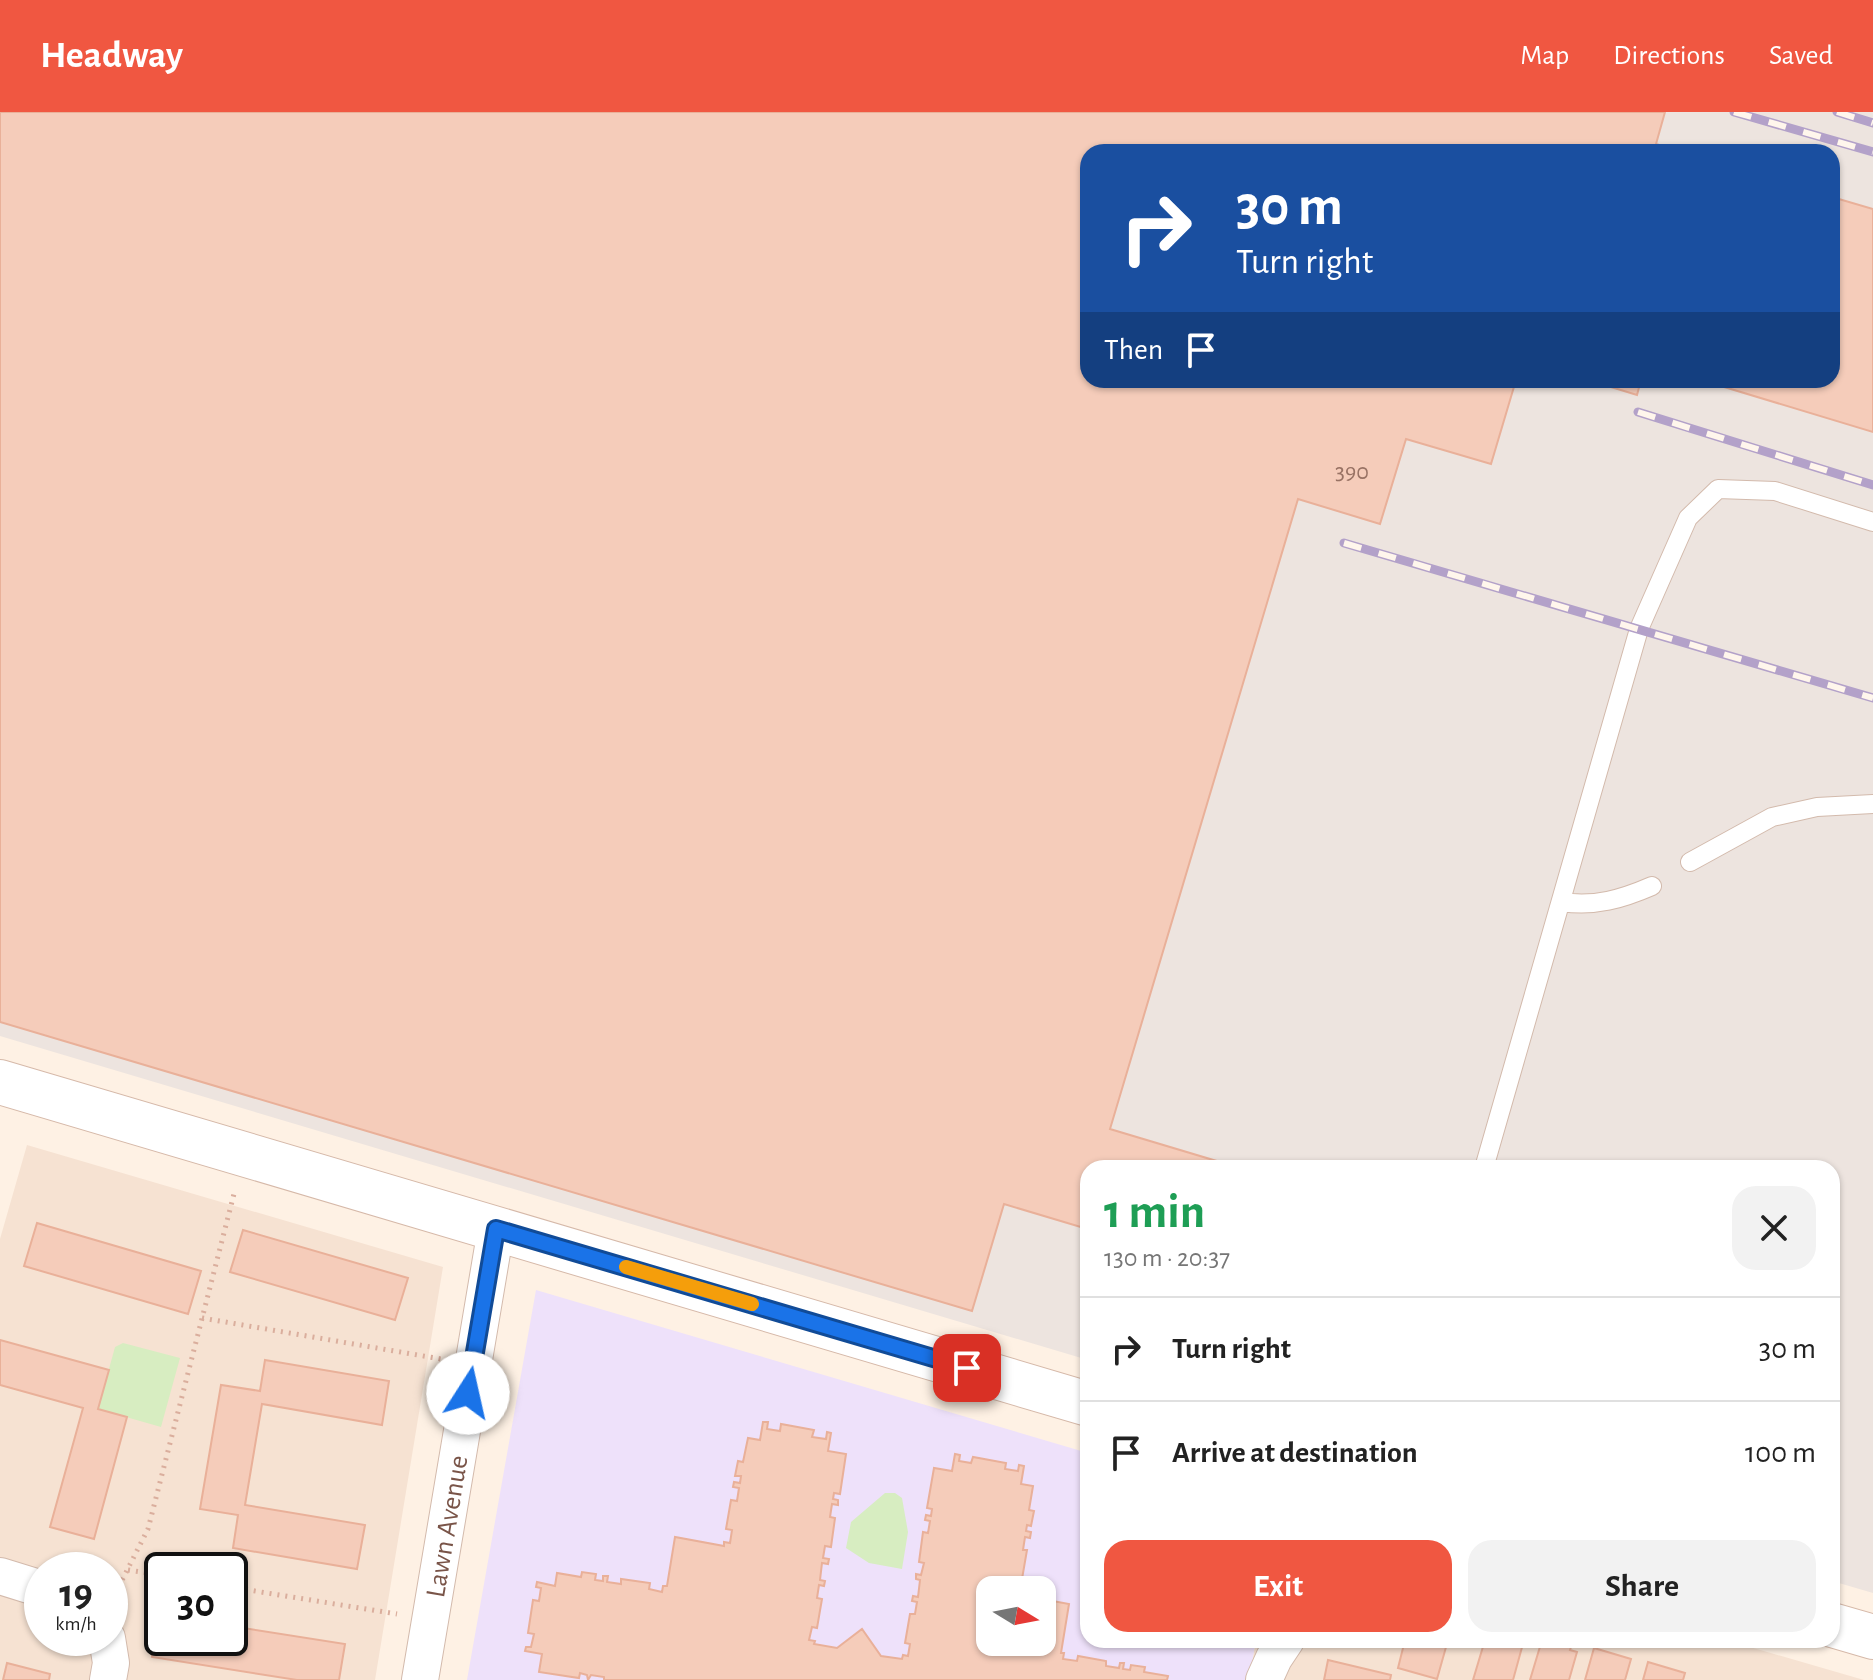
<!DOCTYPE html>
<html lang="en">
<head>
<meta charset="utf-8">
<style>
	body { margin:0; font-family:"Alegreya Sans",sans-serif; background:#f2f2f2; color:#222; height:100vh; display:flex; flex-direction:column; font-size:30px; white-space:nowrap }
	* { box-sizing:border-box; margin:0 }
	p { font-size:26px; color:#767676 }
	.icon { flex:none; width:44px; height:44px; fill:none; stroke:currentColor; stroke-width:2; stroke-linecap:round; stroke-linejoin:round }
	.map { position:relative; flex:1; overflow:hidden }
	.drawer { position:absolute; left:1080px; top:1048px; width:760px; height:488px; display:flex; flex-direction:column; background:#fff; border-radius:24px; box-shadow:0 2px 6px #0004 }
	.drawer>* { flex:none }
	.top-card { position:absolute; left:1080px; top:32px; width:760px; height:244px; border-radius:24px; box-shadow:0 2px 6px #0004; background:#1a4fa0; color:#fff; overflow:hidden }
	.needle { width:52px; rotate:100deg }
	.tools { position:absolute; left:976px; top:1464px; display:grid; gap:16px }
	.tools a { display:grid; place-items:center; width:80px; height:80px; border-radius:16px; background:#fff; box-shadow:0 2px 6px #0004; font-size:40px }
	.speed { position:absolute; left:24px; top:1440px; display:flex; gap:16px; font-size:40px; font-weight:700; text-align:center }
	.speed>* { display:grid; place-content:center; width:104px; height:104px; border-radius:50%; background:#fff; box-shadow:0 2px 6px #0004; line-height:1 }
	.speed small { font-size:20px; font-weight:400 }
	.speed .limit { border:4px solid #111; border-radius:12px; background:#fff; color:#111 }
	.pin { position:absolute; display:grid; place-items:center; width:68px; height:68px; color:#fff; margin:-34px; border-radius:16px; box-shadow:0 4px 12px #0006 }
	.me { position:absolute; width:88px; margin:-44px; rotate:10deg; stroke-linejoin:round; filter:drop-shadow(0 0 6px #0008) }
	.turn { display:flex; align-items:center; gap:28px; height:168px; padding:0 24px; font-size:36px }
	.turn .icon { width:104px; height:104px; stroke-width:2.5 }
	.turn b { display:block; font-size:56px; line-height:68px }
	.then { display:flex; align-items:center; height:76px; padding:0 24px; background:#0003; gap:16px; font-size:30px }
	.round { display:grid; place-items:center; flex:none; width:84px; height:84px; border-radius:24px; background:#f2f2f2 }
	.summary { display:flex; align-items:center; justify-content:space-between; height:136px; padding:0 24px }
	h1 { font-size:48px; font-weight:700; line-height:60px; color:#1e9e55 }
	.primary-button { display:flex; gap:16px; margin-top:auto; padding:16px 24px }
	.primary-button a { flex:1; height:92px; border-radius:24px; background:#f05741; color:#fff; font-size:32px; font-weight:700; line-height:92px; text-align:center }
	.primary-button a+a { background:#f2f2f2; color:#222 }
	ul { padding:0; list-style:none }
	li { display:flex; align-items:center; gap:24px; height:104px; padding:0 24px; border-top:2px solid #e0e0e0 }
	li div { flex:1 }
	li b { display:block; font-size:30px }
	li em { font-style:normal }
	header { display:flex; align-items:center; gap:48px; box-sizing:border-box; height:112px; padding:0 40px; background:#f05741; color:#fff }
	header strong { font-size:38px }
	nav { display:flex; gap:44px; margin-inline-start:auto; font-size:28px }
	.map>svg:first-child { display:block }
</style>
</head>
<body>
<header>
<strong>Headway</strong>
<nav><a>Map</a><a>Directions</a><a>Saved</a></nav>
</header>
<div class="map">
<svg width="1873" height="1568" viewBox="0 0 1873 1568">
	<rect width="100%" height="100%" fill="#fef1e4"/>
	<path fill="#f6e2d2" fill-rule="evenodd" d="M27,1033L443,1155L375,1568H0V1127ZM42,1458H110V1526H42ZM162,1458H230V1526H162Z
		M1256,1528H1726L1864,1568H1249Z"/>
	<path fill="#ede4df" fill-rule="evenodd" d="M0,0H1873V1481L1832,1469V1056H1088V1248L0,924ZM1088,40H1832V268H1088Z"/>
	<path fill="#eee1fa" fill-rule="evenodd" d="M536,1178L1088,1341V1528H1256L1249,1568H467ZM990,1478H1042V1530H990Z"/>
	<path fill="#d7edc1" d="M123,1231L180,1246L161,1315L98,1297L115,1235Z
		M885,1381H895L902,1386L908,1420L902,1457L869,1451L846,1436L851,1410Z"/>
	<path fill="#f5ccba" stroke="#e9b099" stroke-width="2" d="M0,0H1665L1656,32L1681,40H1088V268H1516L1491,352L1406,327L1380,412L1298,387L1110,1017L1220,1050L1218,1056H1088V1101L1084,1116L1004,1092L972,1199L0,910Z
		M1832,85L1873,97V320L1701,268H1832Z
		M1588,268H1641L1637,283Z
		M37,1111L201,1159L188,1202L24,1154Z
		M243,1118L408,1166L395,1208L230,1160Z
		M0,1228L109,1258L98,1297L127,1305L94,1427L50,1415L83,1296L0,1273Z
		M265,1248L389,1269L382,1313L262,1292L245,1393L365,1413L357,1457L233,1436L238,1403L200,1397L221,1273L260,1279Z
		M763,1310H768L767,1317L780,1319L781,1312L814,1318L812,1325L826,1327L827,1320L831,1321L828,1339L846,1342L840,1382L834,1381L833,1387L838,1388V1393L832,1392L830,1405L835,1406L831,1435L825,1434L823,1446L829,1447L828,1452L822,1451L820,1468L825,1469L824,1474L819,1473L817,1486L822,1487L817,1516L812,1515L809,1528L815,1529L814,1532L837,1536L862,1517L881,1544L902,1547L903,1543L908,1544L910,1532L905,1531L910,1502H915L917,1490L912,1489L913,1484L918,1485L920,1468L916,1467V1462L921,1463L924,1451L919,1450L923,1420L928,1421L930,1409L925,1408L926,1403L931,1404L932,1397L927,1396L934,1356L952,1359L955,1342L960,1343L959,1349L971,1351L973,1345L1006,1351L1005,1357L1018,1359L1019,1353L1024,1354L1021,1372L1033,1374L1029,1398L1034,1399L1031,1414L1027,1413L1026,1419L1031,1420L1030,1426L1025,1425L1023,1438H1027L1022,1467L1018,1466L1016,1478H990V1530H1042V1487L1069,1492L1061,1541H1064L1063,1547L1077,1549L1078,1544L1106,1549V1554L1119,1556L1120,1551H1124L1123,1557L1130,1558L1131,1553L1145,1555L1144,1560L1168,1564L1167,1568H604V1565L591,1563L588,1568L587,1563L580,1561L579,1566L539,1560L542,1542L525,1539L526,1535H531L534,1522L528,1521L533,1488L539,1489L541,1476L536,1475L537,1470L555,1474L557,1461L581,1465L582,1460L596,1462L595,1468L603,1469V1464H608L607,1470L621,1472V1467L650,1471L649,1477L662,1480L663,1474H667L675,1425L724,1434V1430L730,1431L732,1418L726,1417L731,1388L737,1389L739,1376L733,1375L734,1370L740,1371L741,1364H735L738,1349L743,1350L748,1326L760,1328Z
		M159,1502L162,1503V1526H230V1514L345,1532L339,1568H297L152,1545Z
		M1405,1528H1448L1437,1567L1398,1556Z
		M1485,1528H1524L1513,1568H1473Z
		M1542,1528L1573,1529L1570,1538L1577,1540L1569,1568H1530Z
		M1594,1536L1631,1547L1625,1568H1585Z
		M1328,1548L1391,1563L1390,1568H1324Z
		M1648,1550L1685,1561L1683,1568H1643Z
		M7,1551L50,1562L49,1568H3Z"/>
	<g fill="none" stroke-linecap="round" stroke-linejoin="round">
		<defs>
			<path id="service" d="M1690,750L1772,705L1817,695L1873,692
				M1562,790C1595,795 1622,787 1652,774
				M1484,1056L1639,517L1688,406L1718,377L1775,379L1873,410"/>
			<g id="minor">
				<path d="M0,1464L42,1477"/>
				<path d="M107,1526L111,1551L108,1568"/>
				<path id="s1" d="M420,1568L496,1117"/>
				<path d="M1264,1568L1274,1546L1286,1528"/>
			</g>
			<path id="secondary" d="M0,970L1088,1292
				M1832,1513L1873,1525"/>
		</defs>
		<use href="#service" stroke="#d3baac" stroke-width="20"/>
		<use href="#minor" stroke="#d3baac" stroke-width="38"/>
		<use href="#secondary" stroke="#d6b9a9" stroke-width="46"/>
		<path stroke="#daae9d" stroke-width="5" stroke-dasharray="2 6" stroke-linecap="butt" d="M202,1206L441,1247
			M128,1458L162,1463
			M230,1475L397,1502
			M115,1482L148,1417L235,1078"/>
		<use href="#service" stroke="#fff" stroke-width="18"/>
		<use href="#minor" stroke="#fff" stroke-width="36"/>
		<use href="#secondary" stroke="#fff" stroke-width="44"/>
		<defs>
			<path id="rail" d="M1734,0L1873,40
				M1837,0L1873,11
				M1638,300L1873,373
				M1344,431L1873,586"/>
		</defs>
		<use href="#rail" stroke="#b3a1c9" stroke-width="9"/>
		<use href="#rail" stroke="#fff6ec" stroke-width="6" stroke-dasharray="18" stroke-linecap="butt"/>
	</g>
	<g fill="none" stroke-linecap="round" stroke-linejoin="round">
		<defs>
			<path id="route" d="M468,1281L496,1117L967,1256"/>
		</defs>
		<use href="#route" stroke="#114b97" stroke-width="20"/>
		<use href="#route" stroke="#1a73e8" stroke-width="14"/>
		<path stroke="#f59e0b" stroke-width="14" d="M626,1155L752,1192"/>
	</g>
	<g text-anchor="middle" stroke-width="6" stroke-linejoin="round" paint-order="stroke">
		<g font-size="24" fill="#987264">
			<text x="1352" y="367">390</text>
		</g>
		<g font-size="28" fill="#795448" stroke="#fff6ec">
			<text dy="10" stroke="none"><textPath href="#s1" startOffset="156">Lawn Avenue</textPath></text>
		</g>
	</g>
</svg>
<div class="tools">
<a><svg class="needle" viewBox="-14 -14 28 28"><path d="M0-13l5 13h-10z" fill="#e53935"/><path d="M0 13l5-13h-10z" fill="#767676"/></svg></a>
</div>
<div class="speed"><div>19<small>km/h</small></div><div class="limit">30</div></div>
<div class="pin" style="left:967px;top:1256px;background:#d93025"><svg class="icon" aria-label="arrive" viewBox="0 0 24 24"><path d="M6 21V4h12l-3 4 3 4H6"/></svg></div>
<svg class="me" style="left:468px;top:1281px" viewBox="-20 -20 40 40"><circle r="19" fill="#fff"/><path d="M0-13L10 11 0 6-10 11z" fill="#1a73e8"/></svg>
<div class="top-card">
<div class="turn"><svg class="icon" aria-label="right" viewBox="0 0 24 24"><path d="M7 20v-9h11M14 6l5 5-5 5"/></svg><div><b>30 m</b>Turn right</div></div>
<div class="then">Then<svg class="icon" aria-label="arrive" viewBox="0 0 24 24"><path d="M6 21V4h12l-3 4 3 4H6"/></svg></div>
</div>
<section class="drawer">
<div class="summary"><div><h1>1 min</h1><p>130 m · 20:37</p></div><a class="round"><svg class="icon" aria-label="close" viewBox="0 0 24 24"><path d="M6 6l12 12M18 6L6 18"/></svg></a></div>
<ul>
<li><svg class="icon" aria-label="right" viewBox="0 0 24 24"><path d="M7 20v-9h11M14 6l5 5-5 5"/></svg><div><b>Turn right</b></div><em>30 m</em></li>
<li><svg class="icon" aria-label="arrive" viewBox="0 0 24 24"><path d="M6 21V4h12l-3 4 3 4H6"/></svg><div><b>Arrive at destination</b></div><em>100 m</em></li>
</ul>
<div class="primary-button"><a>Exit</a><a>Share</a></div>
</section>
</div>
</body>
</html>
